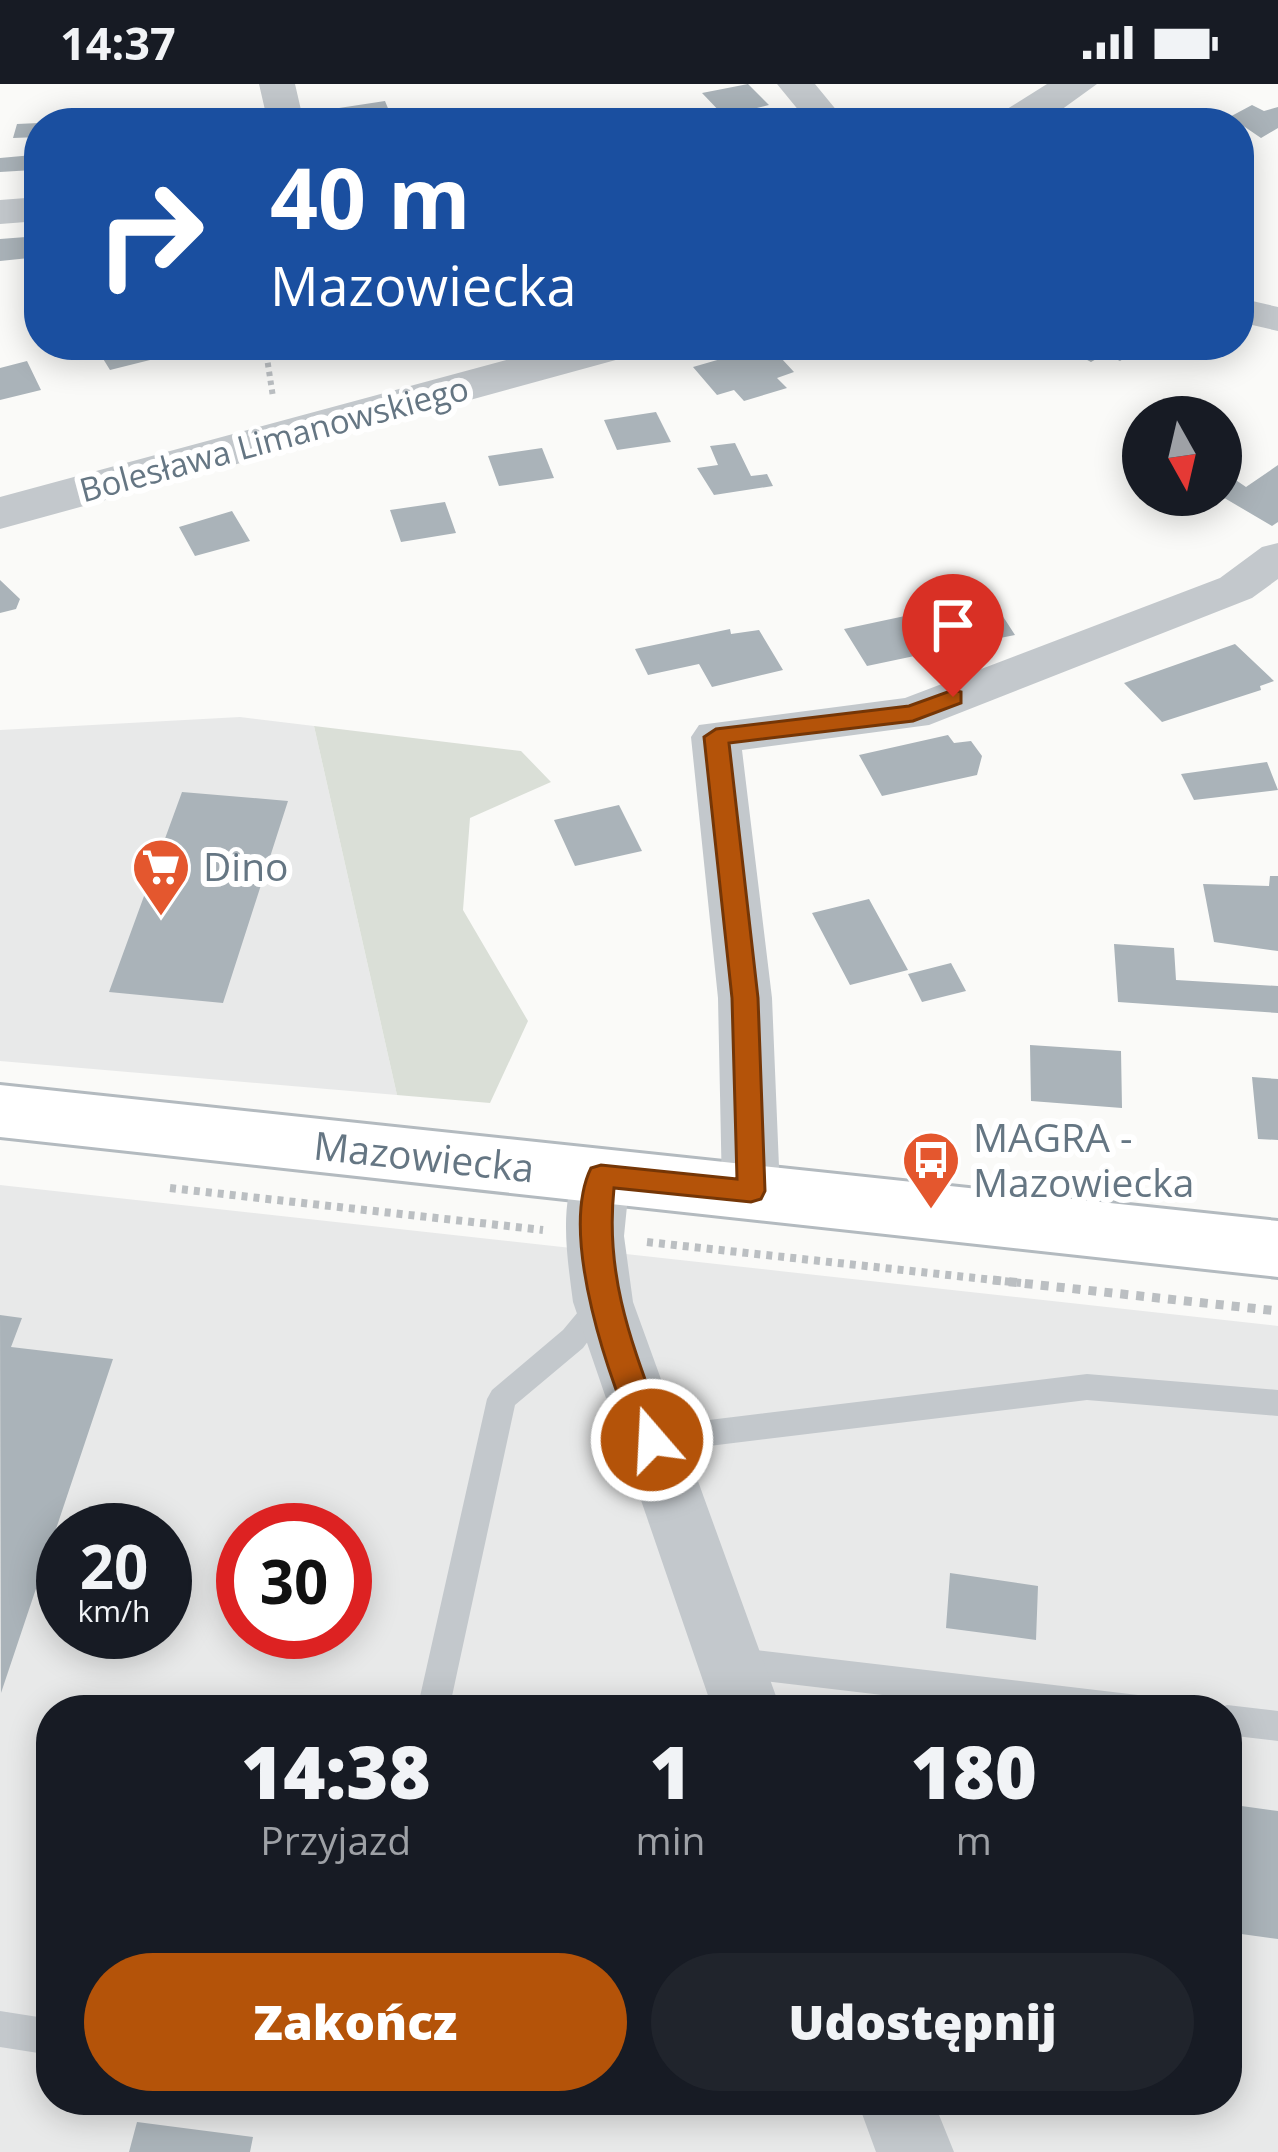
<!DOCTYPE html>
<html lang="pl">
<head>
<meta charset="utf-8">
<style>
	body { margin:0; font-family:"Open Sans",sans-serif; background:#20242c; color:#f1f3f6; height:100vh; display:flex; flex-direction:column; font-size:45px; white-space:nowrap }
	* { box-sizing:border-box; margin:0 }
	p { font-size:39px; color:#9ea1a6 }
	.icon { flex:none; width:66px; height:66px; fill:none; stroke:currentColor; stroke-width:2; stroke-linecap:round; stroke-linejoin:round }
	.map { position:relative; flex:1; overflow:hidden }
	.details { position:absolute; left:36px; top:1611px; width:1206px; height:420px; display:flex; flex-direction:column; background:#171b24; border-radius:48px; box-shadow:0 6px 30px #0003 }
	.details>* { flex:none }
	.banner { position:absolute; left:24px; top:24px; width:1230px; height:252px; border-radius:48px; box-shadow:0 6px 30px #0003; background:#1a4fa0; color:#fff; overflow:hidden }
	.needle { width:78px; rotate:172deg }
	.fabs { position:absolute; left:1122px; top:312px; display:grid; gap:24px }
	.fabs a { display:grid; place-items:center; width:120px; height:120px; border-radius:50%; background:#171b24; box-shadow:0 6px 30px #0003; font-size:60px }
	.speed { position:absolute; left:36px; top:1419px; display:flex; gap:24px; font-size:60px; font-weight:700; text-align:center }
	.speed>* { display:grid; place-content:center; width:156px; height:156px; border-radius:50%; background:#171b24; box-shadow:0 6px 30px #0003; line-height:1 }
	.speed small { font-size:30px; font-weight:400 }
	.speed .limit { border:18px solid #d22; background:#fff; color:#111 }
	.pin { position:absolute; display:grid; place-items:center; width:102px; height:102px; color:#fff; margin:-123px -51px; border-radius:50% 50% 50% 0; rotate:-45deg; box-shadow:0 0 12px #0007 }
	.pin .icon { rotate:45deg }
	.me { position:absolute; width:132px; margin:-66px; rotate:341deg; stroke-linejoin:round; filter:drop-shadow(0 0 9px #0008) }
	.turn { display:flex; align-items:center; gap:42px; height:252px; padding:0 48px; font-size:54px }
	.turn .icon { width:156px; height:156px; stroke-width:2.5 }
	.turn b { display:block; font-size:84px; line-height:102px }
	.eta { display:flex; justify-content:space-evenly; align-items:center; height:204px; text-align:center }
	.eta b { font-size:72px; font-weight:800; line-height:84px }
	.cta { display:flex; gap:24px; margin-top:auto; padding:24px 48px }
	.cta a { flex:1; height:138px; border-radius:72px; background:#b45309; color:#fff; font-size:48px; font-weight:800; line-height:138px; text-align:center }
	.cta a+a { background:#20242c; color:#f1f3f6 }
	.status { display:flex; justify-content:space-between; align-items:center; height:84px; padding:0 60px; background:#171b24; direction:ltr }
	.status svg { height:33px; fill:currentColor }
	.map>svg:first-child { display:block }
</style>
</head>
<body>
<div class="status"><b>14:37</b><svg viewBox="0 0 49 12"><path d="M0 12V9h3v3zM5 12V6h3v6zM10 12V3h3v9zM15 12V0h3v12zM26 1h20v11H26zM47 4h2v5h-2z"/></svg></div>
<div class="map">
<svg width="1278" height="2068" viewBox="0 0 1278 2068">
	<rect width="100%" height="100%" fill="#fafaf8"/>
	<path fill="#e8e9e9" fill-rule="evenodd" d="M240,633L314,642L397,1011L0,977V646Z
		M0,1101L1278,1242V2068H0ZM63,1446H165V1548H63ZM243,1446H345V1548H243ZM51,1626H1227V2016H51Z"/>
	<path fill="#dadfd7" d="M314,642L521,667L551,698L470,734L463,826L528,937L490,1019L397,1011Z"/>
	<path fill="#aab3b9" d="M748,0L769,21L724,32L702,9Z
		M385,17L394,39H346L339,24Z
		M1252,21L1264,27L1278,23V44L1261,54L1239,39L1224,36Z
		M39,39V53L13,54L17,40Z
		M33,71V86L0,88V74Z
		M39,152V173L0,177V155Z
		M109,261H182L186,267L110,286L97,265Z
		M769,261L794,288L777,294L787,304L744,317L734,306L717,311L693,283Z
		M1068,261H1144L1120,277L1105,270L1091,278L1064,264Z
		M27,277L41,306L0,316V284Z
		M656,328L671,358L617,366L604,336Z
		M735,359L751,392L767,390L773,402L714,411L697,384L718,381L710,362Z
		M542,364L554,394L499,402L488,372Z
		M1278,381V438L1272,442L1221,412V386L1246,403Z
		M445,418L456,449L401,458L390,426Z
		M232,427L250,457L195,472L179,443Z
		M0,496L20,515L16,525L0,529Z
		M991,514L1015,551L990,556L966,519Z
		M919,529L943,566L867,582L844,545Z
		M730,545L731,550L759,546L783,586L712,603L699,580L648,591L635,565Z
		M1235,560L1274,597L1260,602L1261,606L1162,638L1124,599Z
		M948,651L954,659L971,657L982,672L977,691L882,712L859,671Z
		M1267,678L1278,706L1194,716L1181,690Z
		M182,708L288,717L223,919L109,908Z
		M619,721L642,767L575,782L554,736Z
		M1270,792H1278V867L1214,858L1203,800L1269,802Z
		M869,815L908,886L850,901L812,829Z
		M1114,860L1174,864L1176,896L1278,902V929L1118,918Z
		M951,879L966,907L922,918L908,890Z
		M1030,961L1121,967L1122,1024L1031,1017Z
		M1252,993L1278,995V1056L1258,1055Z
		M0,1231L22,1234L11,1263L113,1275L1,1609Z
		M950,1489L1038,1502L1036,1556L946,1544Z
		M1227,1720L1278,1727V1855L1227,1848Z
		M137,2038L253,2053L250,2068H129Z"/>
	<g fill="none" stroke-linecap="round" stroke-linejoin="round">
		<defs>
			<path id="secondary" d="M0,1001L1278,1137V1193L0,1053Z"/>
		</defs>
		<use href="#secondary" stroke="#b3babf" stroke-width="6"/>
		<path stroke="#bbbfc2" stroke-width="6" stroke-dasharray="4.5 4.5" stroke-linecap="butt" d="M265,261L273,313"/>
		<path stroke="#bbbfc2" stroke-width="8" stroke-dasharray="6 6" stroke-linecap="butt" d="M170,1104L543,1146
			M647,1158L1021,1199"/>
		<path stroke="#bbbfc2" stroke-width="9" stroke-dasharray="8 8" stroke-linecap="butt" d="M993,1196L1278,1227"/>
		<path fill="#c3c8cc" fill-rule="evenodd" d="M603,1206L613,1210L617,1218L583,1264L515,1321L449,1626H417L487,1315L492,1306L563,1246L593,1210Z
			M1087,1290L1278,1306V1332L1087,1316L652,1369L641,1365L637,1356L641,1347L652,1343Z
			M731,1563L1138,1611L1150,1615L1154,1626H1009L731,1593L720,1589L715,1578L720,1567Z
			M1227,1621L1278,1627V1657L1227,1651V1626H1215Z
			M0,1927L51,1935V1971L0,1963Z"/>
		<path fill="#c3c8cc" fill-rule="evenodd" d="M259,0H295L304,39H268Z
			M777,0H815L847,39H809Z
			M39,113V137L0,140V116Z
			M1239,214L1278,223V247L1239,238Z
			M1278,459V495L1252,514L929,641L742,666L772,914L780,1107L772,1123L751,1130L730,1123L722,1107L718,914L691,653L699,641L905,614L1220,494L1262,463Z
			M601,1069L622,1076L630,1092L624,1152L633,1218L781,1626H713L573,1218C567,1171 558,1119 580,1076Z
			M857,2016H933L954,2068H876Z"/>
		<path fill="#c3c8cc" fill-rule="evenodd" d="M1047,0H1097L1043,39H993L999,30Z
			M562,261H641L634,271L0,445V413Z"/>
		<use href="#secondary" fill="#fff" fill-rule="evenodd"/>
	</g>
	<path fill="#b45309" stroke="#753606" stroke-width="3" d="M953,606L961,608V619L913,637L729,659L758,914L765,1107L761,1115L751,1118L614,1104C604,1199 636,1269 667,1356L662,1366L652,1369L641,1366C610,1301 558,1151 591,1084L601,1081L737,1095L732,914L704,653L716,645L909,622Z"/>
	<defs>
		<symbol id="supermarket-pin" viewBox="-11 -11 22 30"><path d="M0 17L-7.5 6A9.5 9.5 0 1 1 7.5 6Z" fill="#e4572e" stroke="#fff"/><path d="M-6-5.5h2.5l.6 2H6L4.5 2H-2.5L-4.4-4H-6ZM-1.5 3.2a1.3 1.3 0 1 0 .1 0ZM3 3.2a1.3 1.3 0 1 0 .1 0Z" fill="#fff"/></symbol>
		<symbol id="bus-pin" viewBox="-11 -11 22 30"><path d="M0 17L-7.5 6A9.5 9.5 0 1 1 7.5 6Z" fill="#e4572e" stroke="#fff"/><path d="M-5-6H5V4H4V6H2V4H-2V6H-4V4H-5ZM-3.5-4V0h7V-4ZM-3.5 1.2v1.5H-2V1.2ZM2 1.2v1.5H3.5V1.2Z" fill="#fff"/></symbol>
	</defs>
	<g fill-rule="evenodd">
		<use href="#supermarket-pin" x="128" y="750" width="66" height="90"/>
		<use href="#bus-pin" x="898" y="1043" width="66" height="90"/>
	</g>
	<g text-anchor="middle" stroke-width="12" stroke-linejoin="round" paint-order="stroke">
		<g font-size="33" fill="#657683" stroke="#fff">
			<text transform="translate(274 355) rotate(-15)" y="12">Bolesława Limanowskiego</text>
		</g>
		<g font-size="39" fill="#657683" stroke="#fff" text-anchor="start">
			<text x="203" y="797">Dino</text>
			<text x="973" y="1068">MAGRA -<tspan x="973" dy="45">Mazowiecka</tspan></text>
		</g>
		<g font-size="39" fill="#657683" stroke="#fff">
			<text transform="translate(424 1073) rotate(6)" y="14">Mazowiecka</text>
		</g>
	</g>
</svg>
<div class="fabs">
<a><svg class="needle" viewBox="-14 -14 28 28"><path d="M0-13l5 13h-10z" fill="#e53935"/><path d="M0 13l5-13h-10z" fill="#9ea1a6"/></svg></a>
</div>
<div class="speed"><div>20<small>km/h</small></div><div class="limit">30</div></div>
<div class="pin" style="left:953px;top:613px;background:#d93025"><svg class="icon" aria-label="arrive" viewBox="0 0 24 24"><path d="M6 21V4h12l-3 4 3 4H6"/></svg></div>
<svg class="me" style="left:652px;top:1356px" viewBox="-20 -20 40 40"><circle r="17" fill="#b45309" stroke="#fff" stroke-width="3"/><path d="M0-11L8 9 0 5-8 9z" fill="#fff"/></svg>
<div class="banner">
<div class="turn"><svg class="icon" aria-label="right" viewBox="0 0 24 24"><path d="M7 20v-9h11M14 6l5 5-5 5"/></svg><div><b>40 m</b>Mazowiecka</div></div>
</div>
<section class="details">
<div class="eta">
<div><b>14:38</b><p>Przyjazd</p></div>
<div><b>1</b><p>min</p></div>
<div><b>180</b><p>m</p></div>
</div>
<div class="cta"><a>Zakończ</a><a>Udostępnij</a></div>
</section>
</div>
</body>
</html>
